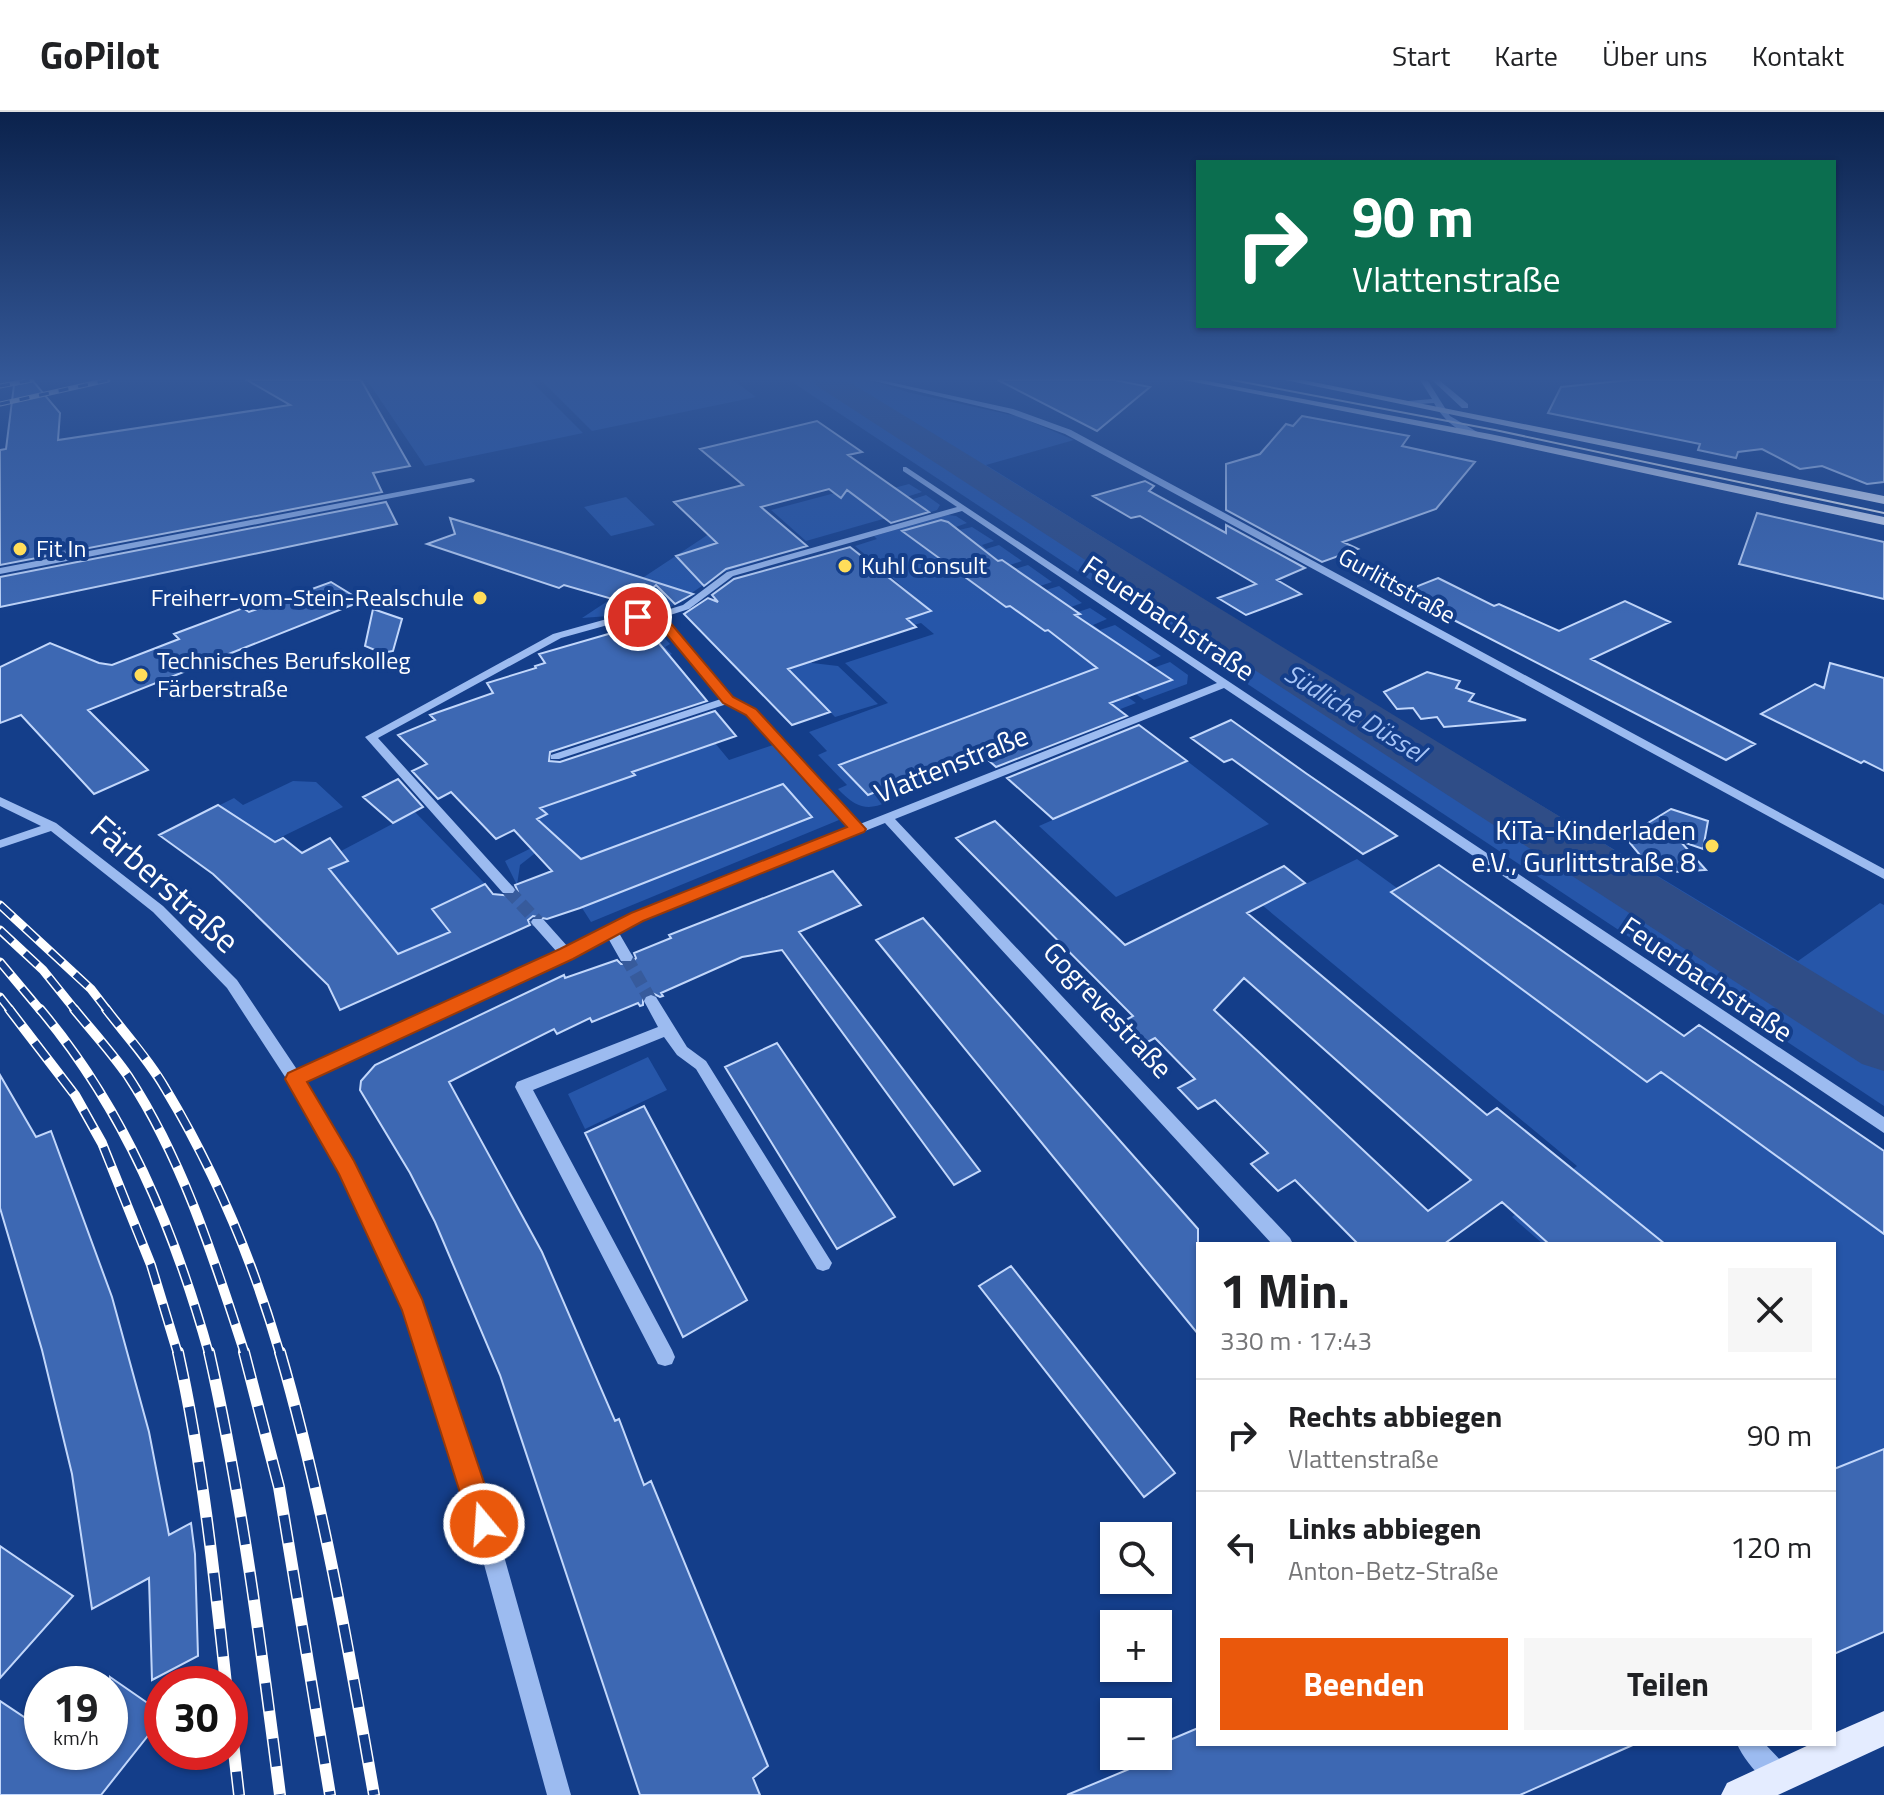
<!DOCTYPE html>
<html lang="de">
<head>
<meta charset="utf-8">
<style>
	body { margin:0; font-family:"Titillium Web",sans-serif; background:#f6f6f6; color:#202124; height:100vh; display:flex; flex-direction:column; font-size:30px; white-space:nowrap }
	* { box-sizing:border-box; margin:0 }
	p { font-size:26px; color:#757577 }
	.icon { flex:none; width:44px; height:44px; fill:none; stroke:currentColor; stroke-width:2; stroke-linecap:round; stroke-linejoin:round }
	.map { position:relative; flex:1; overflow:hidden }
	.side { position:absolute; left:1196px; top:1130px; width:640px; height:504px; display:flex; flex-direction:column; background:#fff; border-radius:0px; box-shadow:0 2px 6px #0004 }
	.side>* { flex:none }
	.top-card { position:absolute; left:1196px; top:48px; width:640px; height:168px; border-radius:0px; box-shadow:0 2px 6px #0004; background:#0b6e4f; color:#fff; overflow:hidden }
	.tools { position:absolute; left:1100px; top:1410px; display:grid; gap:16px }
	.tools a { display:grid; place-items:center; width:72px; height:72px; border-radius:0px; background:#fff; box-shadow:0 2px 6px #0004; font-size:40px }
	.speed { position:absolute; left:24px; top:1554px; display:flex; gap:16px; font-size:40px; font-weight:700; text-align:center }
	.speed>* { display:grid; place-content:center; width:104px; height:104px; border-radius:50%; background:#fff; box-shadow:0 2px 6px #0004; line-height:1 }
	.speed small { font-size:20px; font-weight:400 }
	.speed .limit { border:12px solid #d22; background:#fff; color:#111 }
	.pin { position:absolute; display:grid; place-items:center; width:68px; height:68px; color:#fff; margin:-34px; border:4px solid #fff; border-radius:50%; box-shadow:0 2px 8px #0007 }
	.me { position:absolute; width:88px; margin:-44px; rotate:342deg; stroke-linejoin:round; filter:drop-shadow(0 0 6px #0008) }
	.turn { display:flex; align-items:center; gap:28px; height:168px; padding:0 24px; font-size:36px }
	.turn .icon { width:104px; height:104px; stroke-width:2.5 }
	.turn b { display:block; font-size:56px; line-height:68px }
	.round { display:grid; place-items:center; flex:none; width:84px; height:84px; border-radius:0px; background:#f6f6f6 }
	.headline { display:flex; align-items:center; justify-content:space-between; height:136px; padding:0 24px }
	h1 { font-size:48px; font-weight:700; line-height:60px }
	.primary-button { display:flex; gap:16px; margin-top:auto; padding:16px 24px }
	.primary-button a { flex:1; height:92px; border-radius:0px; background:#ea580c; color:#fff; font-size:32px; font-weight:700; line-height:92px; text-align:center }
	.primary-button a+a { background:#f6f6f6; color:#202124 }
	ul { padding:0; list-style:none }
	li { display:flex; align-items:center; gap:24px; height:112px; padding:0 24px; border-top:2px solid #e0e0e0 }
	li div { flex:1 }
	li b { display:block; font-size:30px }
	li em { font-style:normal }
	header { display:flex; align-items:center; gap:48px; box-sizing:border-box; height:112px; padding:0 40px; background:#fff; border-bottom:2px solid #e0e0e0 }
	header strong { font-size:38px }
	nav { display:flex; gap:44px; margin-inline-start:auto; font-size:28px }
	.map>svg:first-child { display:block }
</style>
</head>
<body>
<header>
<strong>GoPilot</strong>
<nav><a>Start</a><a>Karte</a><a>Über uns</a><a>Kontakt</a></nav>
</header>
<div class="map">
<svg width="1884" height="1683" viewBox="0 0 1884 1683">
	<rect width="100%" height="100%" fill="#143e8a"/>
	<path fill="#2656a9" d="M367,268H530L583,321L425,354Z
		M541,268H733L756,285L592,319Z
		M789,268H868L911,281L1020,305L1074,328L986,353L1298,546L1798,849L1880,791L1884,793V994Z
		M909,372L922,380L903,386L907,389L926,383L940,393L937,398L925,402L918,397L806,429L771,398L850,377L860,385Z
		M626,385L655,413L611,424L584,395Z
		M948,403L956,404L967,411L956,415L959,418L972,415L994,429L982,433L986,437L999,433L1022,449L1010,453L1015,457L1028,453L1052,470L1040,474L1046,478L1059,474L1082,491L1071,495L1078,500L1090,496L1107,507L1093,513L1100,518L1115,513L1161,544L1146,550L1153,556L1170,550L1188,563L1187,572L1144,588L1129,577L1121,580L1136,591L1087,610L1044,576L1016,587V639L973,656L961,646L953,649L964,659L921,676L909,665L898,671L909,681C877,694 865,706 838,677L847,673L818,643L827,639L809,620L888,591L845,551L934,522L921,511L907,515L900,509L931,499L855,434L877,427L874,424Z
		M735,411L769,446L721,461L671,495L648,501L582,506L721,414Z
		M752,490L812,551L838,554L878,592L835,605L784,552Z
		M660,521L670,532L665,535L672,542L519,624L571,667L592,678L634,663L631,658L715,631L729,648L773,633L839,708L591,810L543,735L520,753L517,773L505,749L556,724L538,707L546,702L504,662L456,599L483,584L489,595Z
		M1187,649L1269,712L1116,785L1039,714Z
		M293,669L316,670L343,695L267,732L220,693L234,686L243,693Z
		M415,700L485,772L432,797L450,820L398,842L329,757L348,749L341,739Z
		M1357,747L1397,776L1391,781L1647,970L1661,960L1884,1122V1337L1834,1357V1132H1543L1512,1105L1577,1054L1262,793Z
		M648,945L667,978L585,1017L568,982Z"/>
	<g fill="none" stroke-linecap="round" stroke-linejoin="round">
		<path fill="#2f4d87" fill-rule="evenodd" d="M813,268H846L1884,903V959L1862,952L817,274Z"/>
	</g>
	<path fill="#3d68b3" stroke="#c2d7fb" stroke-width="2" fill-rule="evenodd" d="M247,268H361L410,354L373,361L382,380L0,453V338L6,337L14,273L33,269L60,301L58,328L290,293Z
		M998,268H1114L1150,275L1097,319Z
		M1630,268H1884V370L1867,372L1822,354L1800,357L1762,337L1738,340L1736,346L1698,338L1700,332L1548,301L1561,275Z
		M1302,304L1409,324L1402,334L1475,350L1436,397L1343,430L1358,437L1322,450L1226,398V352L1260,342L1286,312L1293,314Z
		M817,309L862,340L848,343L929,400L891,411L847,378L841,386L829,377L761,395L807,434L726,457L704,474L676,444L717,431L674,390L743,373L700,337Z
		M1145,369L1154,374L1149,379L1226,421V413L1305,456L1277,468L1301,482L1246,503L1218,486L1256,472L1140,404L1131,406L1093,384Z
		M386,390L397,412L0,495V465Z
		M1757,401L1884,430V487L1739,452Z
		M450,406L561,440L693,482L675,492L656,473L633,493L564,473L559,476L427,432L455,422Z
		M941,408L948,410L998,449L1002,448L1080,502L1075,503L1172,568L1110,591L1127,604L996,655L978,639L868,683L839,653L1097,556L1048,518L1045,519L1010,494L1006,495L902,419Z
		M850,435L931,499L907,507L916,515L788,557L830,600L792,613L684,502L708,486L718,490L712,483L734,467Z
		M1438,466L1494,494L1499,492L1559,519L1625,489L1670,510L1591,547L1755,632L1726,648L1444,503L1449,501L1405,479Z
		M331,470L362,489L88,598L148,658L94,682L21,603L0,611V555L50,531L99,551L112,553L179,527L174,522L243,496L249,500Z
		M373,497L402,507L393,539L382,541L365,534Z
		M643,512L707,589L550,640L549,649L560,650L715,599L736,624L632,660L635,663L540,696L547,702L537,707L581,747L783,672L812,705L580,796L547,807L533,804L528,808L530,813L340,898L328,873L244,791L213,762L159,723L218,693L275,730L283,726L302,741L330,726L348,749L329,757L398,842L450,820L432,797L485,772L493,782L513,784L518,780L515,773L552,759L514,718L496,727L451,680L438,687L412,659L427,652L398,623L435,608L430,603L493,581L487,571L536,556L535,554L545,551L539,542Z
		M1830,551L1884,566V659L1864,649L1861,651L1761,602L1815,572L1824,576Z
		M1427,560L1460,569L1456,576L1474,582L1469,589L1526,608L1444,615L1437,605L1421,607L1413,596L1397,597L1384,580Z
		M1231,608L1307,662L1397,724L1363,742L1232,647L1224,650L1191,626Z
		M1139,613L1187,649L1053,707L1007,666Z
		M398,667L423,695L393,711L363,685Z
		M1671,697L1708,709L1703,737L1680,729L1706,758L1674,760L1663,747L1644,748L1625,725Z
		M995,709L1125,833L1284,754L1305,771L1247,801L1487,1003L1497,996L1665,1132H1549L1502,1090L1444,1132H1358L1295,1068L1278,1079L1251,1052L1268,1041L1215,988L1198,997L1178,976L1195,967L1155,926L1138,935L1117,913L1133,904L956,726ZM1244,866L1471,1068L1428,1099L1214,898Z
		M1439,753L1684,924L1699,913L1884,1039V1122L1661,960L1647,970L1391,780Z
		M833,759L861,793L799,820L980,1059L954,1073L782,838L742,845L661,881L663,884L660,885L650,880L643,884V893L640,894L638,891L592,910L590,906L557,922L554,917L449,970L542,1140L615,1309L619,1307L644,1373L651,1369L768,1654L753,1666L760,1683H640L500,1263L435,1110L410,1061L360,978L361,969L375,953L564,863L565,866L617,848L621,852H631L636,846L634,841L671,826L669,823Z
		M923,806L1198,1117V1222L876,828Z
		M777,931L895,1105L837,1137L725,955Z
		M0,963L36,1025L51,1019L112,1185L149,1320L169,1423L191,1411L195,1442L198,1544L152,1568L149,1466L92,1497L72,1362L42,1238L0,1096Z
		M644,994L747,1188L683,1225L585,1021Z
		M1011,1154L1175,1361L1144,1385L979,1174Z
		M1884,1337V1520L1834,1542V1357Z
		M0,1434L73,1484L0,1566Z
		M110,1565L162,1601V1606L101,1683H0V1589L42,1617V1640H110Z
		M1198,1616V1632H1635L1520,1683H1067L1158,1645V1633Z"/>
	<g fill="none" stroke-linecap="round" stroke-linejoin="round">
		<path stroke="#375b9c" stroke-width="13" stroke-dasharray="13 6" stroke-linecap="butt" d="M508,778L538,810
			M626,845L651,889"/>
		<path fill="#9cbbf0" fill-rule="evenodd" d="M870,268H880L1013,297L1071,318L1884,757V767L1065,322L1008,301Z
			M1420,268L1428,269L1450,304L1479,321V325C1460,322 1443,308 1434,291L1405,293L1408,289L1432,287Z
			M1432,268H1439L1468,292V296H1462Z
			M906,355L1884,1005V1021L1224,576L895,707L1290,1126L1293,1132H1272L885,711L642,808L619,821L633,845L631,849H621L608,826L571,846L305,970L352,1051L422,1195L495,1412L571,1683H547L473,1412L404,1197L340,1061L289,971L227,876L153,800L51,719L0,736V728L41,714L0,694V685L56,711L163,794L237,868L298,959L557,840L533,813L531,810L533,807H543L568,835L632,802L850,716L747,602L727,592L559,647H551V643L721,587L655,507L615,511L561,526L378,626L513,775L515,778L513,781H503L365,625L553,522L614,505L657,501L683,493L727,460L957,395L903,359V355ZM962,399L1217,571L860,712L755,598L732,586L664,505L689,497L733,464Z
			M471,366L475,368L474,370L0,462V456Z
			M651,883L656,885L687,935L706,949L832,1151L829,1157L823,1159L817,1157L696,957L677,943L664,925L533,978L672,1238L675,1245L672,1252L665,1254L658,1252L515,975L517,970L658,915L644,889L646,885Z
			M1737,1632H1765L1787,1655L1790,1664L1787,1673L1778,1676C1762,1670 1744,1648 1737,1632Z"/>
		<path fill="#e4ecff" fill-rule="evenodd" d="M1184,268H1202L1490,322L1884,405V413L1490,328Z
			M1285,268H1303L1884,384V392Z
			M1884,1599V1634L1778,1683H1721L1727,1671L1811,1632H1834V1621Z"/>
		<path stroke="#fff" stroke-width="2" d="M1232,268L1495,318L1884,401"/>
		<defs>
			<path id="rail-far3" d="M0,274L32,268
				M0,292L108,268"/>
			<path id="rail-far2" d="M0,793L91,877L108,899
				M0,818L43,858L76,899
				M0,850L41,899
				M0,885L11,899"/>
			<path id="rail-far1" d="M9,897L75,983L102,1031L151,1153L178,1242
				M40,897C124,997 174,1116 209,1242
				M74,897C92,919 112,941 128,964C183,1048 214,1147 245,1242
				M106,897C126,923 149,948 165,976C215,1059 253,1149 280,1242"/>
			<path id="rail" d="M178,1240C202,1349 214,1460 226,1572
				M209,1240C242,1386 261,1534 280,1683
				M244,1240L279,1375L330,1683
				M280,1240C322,1385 348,1534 374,1683
				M230,1604L239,1683"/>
		</defs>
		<use href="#rail-far3" stroke="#fff" stroke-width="5"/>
		<use href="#rail-far2" stroke="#fff" stroke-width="9"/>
		<use href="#rail-far1" stroke="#fff" stroke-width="10"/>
		<use href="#rail" stroke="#fff" stroke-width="12"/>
		<use href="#rail-far3" stroke="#143e8a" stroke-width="3" stroke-dasharray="10" stroke-linecap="butt"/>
		<use href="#rail-far2" stroke="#143e8a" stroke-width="6" stroke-dasharray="17" stroke-linecap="butt"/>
		<use href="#rail-far1" stroke="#143e8a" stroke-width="7" stroke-dasharray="21" stroke-linecap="butt"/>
		<use href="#rail" stroke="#143e8a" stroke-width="9" stroke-dasharray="28" stroke-linecap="butt"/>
	</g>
	<linearGradient id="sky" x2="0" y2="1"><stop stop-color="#0b224c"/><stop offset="0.53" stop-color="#345898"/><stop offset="1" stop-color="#345898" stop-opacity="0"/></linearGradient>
	<rect width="1884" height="503" fill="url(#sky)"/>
	<path fill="#ea580c" stroke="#983908" stroke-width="2" d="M638,501L663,502L733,585L756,597L866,717L864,720L643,809L573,847L307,970L354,1049L422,1187L498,1412L494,1422L484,1426L474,1422L470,1412L402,1198L339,1062L285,967L288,961L560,837L631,801L847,715L746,603L723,591L655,508H633L631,505Z"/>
	<g fill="#ffdd5a" stroke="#143e8a" stroke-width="3">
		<circle cx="20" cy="437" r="8"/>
		<circle cx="845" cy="454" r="8"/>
		<circle cx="480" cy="486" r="8"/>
		<circle cx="141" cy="563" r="8"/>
		<circle cx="1712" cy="734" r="8"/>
	</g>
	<g text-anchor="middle" stroke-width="8" stroke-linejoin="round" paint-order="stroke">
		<g font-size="24" fill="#fff" stroke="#143e8a" text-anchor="start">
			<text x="36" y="445">Fit In</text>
			<text x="861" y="462">Kuhl Consult</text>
			<text x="464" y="494" text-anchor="end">Freiherr-vom-Stein-Realschule</text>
			<text x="157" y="557">Technisches Berufskolleg<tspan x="157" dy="28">Färberstraße</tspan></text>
		</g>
		<g font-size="24" fill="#fff" stroke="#143e8a">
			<text transform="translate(1397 474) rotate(29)" y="8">Gurlittstraße</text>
		</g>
		<g font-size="26" font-style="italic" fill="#a7c5f7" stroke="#143e8a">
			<text transform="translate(1355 601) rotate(32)" y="9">Südliche Düssel</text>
		</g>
		<g font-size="28" fill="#fff" stroke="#143e8a">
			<text transform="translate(1169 506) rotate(34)" y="10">Feuerbachstraße</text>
			<text transform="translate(951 652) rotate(-22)" y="10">Vlattenstraße</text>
			<text transform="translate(1707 867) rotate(34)" y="10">Feuerbachstraße</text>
			<text transform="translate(1108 898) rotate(47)" y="10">Gogrevestraße</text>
		</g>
		<g font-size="28" fill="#fff" stroke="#143e8a" text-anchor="end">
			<text x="1696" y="728">KiTa-Kinderladen<tspan x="1696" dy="32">e.V., Gurlittstraße 8</tspan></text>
		</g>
		<g font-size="34" fill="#fff" stroke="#143e8a">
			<text transform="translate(165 772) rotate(42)" y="12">Färberstraße</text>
		</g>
	</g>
</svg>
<div class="tools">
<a><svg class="icon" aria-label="search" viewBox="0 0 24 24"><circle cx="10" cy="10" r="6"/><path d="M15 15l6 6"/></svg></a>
<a>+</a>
<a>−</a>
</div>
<div class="speed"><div>19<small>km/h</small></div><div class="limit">30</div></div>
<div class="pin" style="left:638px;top:505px;background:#d93025"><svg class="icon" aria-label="arrive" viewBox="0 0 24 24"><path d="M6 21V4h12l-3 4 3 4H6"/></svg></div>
<svg class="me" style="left:484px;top:1412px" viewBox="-20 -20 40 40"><circle r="17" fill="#ea580c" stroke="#fff" stroke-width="3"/><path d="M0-11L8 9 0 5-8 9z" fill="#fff"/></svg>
<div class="top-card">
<div class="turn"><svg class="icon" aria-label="right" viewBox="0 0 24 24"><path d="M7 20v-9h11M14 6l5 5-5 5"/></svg><div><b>90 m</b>Vlattenstraße</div></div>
</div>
<section class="side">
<div class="headline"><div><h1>1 Min.</h1><p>330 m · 17:43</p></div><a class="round"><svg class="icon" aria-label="close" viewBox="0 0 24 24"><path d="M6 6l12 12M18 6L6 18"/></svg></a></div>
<ul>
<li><svg class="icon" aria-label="right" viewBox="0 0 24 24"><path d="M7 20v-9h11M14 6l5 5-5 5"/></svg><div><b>Rechts abbiegen</b><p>Vlattenstraße</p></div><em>90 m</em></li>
<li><svg class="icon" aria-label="left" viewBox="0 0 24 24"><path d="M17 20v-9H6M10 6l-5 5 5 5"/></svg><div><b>Links abbiegen</b><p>Anton-Betz-Straße</p></div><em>120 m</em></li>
</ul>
<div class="primary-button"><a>Beenden</a><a>Teilen</a></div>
</section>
</div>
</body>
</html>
